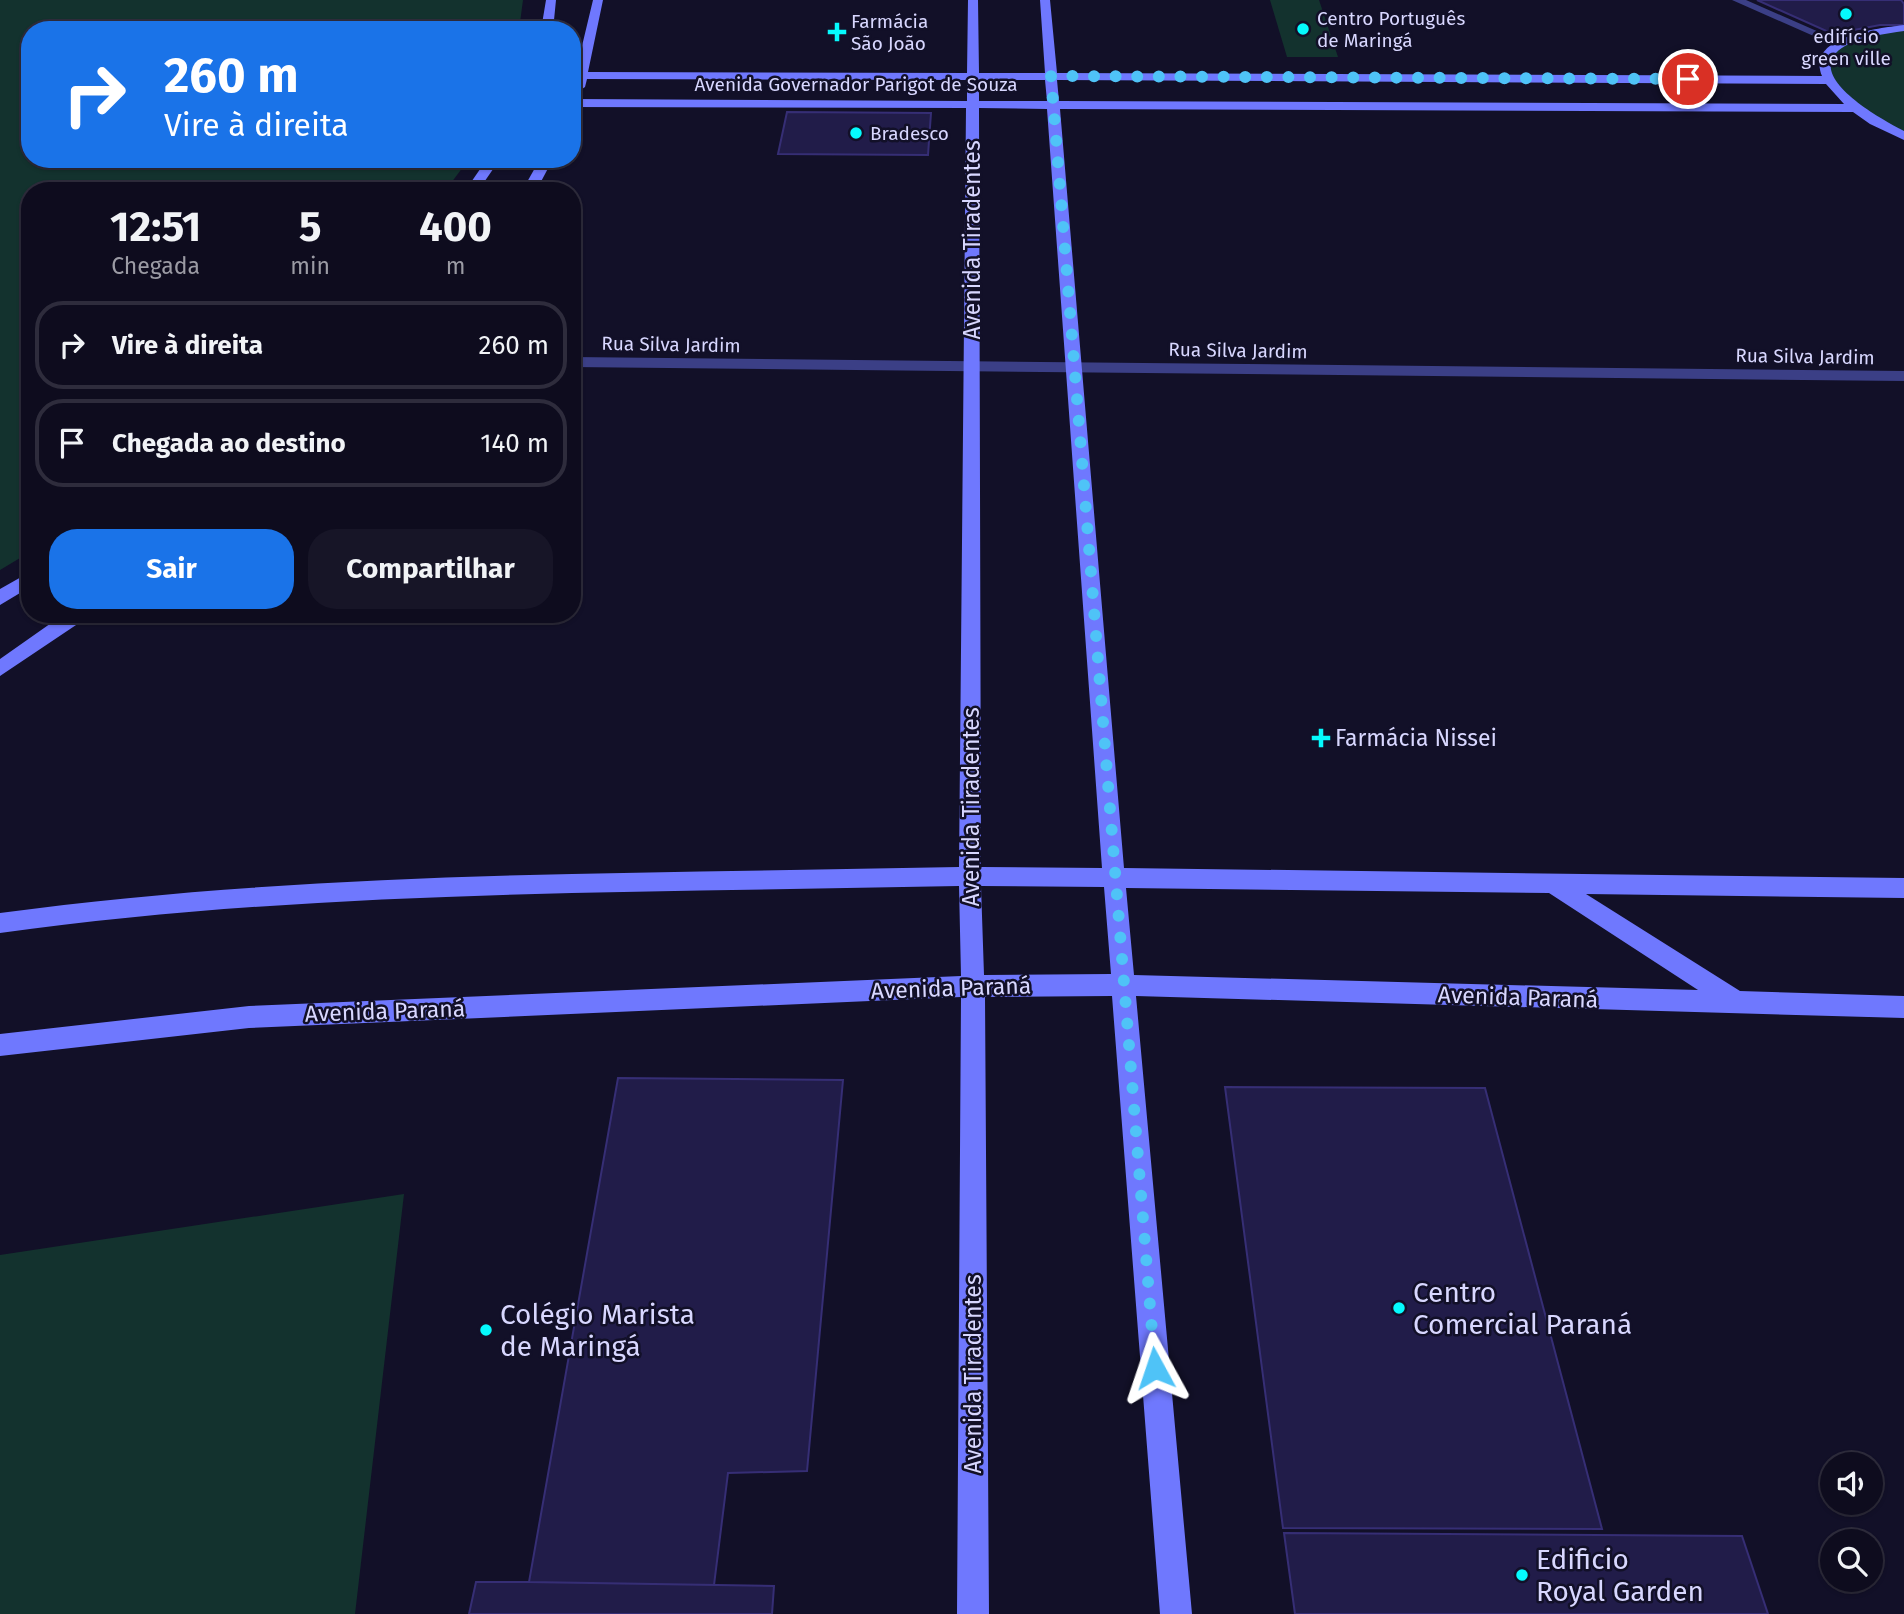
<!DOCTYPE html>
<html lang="pt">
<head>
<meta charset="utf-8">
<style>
	body { margin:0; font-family:"Fira Sans",sans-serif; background:#171527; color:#f1f3f6; height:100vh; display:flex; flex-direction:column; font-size:26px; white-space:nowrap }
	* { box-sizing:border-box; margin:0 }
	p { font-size:23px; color:#9b9ba4 }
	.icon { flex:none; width:38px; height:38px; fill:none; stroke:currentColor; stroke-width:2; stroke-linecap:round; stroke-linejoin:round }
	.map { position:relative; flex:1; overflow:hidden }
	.sheet { position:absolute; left:21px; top:182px; width:560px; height:441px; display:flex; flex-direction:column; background:#0e0c1e; border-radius:28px; box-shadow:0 2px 5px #0004,0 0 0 2px #2e2c3c }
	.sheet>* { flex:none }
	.banner { position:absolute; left:21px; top:21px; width:560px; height:147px; border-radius:28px; box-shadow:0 2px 5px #0004,0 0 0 2px #2e2c3c; background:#1a73e8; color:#fff; overflow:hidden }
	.fabs { position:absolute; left:1820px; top:1452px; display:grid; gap:14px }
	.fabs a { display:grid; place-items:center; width:63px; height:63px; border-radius:50%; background:#0e0c1e; box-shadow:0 2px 5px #0004,0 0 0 2px #2e2c3c; font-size:35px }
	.pin { position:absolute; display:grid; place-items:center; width:60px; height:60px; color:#fff; margin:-30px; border:4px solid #fff; border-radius:50%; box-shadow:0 2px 7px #0007 }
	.me { position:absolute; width:77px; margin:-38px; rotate:355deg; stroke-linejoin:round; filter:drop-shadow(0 0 5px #0008) }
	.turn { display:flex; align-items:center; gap:24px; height:147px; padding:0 28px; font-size:32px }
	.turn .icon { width:91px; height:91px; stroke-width:2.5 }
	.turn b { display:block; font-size:49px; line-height:60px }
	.eta { display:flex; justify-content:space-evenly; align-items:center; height:119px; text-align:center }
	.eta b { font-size:42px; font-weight:700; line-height:49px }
	.cta { display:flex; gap:14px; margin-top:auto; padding:14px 28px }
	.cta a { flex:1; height:80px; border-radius:28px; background:#1a73e8; color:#fff; font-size:28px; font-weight:700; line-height:80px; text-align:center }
	.cta a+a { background:#171527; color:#f1f3f6 }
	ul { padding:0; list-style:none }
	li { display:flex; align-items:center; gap:21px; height:88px; margin:0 14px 10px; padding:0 14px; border:4px solid #2e2c3c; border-radius:28px }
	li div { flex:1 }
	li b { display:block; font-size:26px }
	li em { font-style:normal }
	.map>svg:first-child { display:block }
</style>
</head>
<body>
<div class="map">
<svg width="1904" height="1614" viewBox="0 0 1904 1614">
	<rect width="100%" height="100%" fill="#121028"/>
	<path fill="#13322e" d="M0,0H523L519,30H30V159H469L445,191H30V552L0,570Z
		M1270,0H1319L1338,57H1287Z
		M1904,28V136L1833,89L1828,53L1838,43Z
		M404,1194L355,1614H0V1255Z"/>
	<path fill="#211c49" stroke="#362e75" stroke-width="2" d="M1757,0H1901L1904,4V25H1880L1833,34Z
		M787,112L931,113L928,155L778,154Z
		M618,1078L843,1080L807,1471L728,1473L714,1585L529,1582Z
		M1225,1087L1485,1088L1602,1529L1283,1528Z
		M1284,1533L1742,1536L1768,1614H1295Z
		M476,1582H529L774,1586L772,1614H469Z"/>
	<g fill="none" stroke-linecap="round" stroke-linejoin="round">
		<path fill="#3b3f86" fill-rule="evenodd" d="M1732,0H1746L1844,43L1834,45Z
			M572,357L1904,371V381L572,367Z"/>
		<path fill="#6f78fe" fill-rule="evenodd" d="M546,0H556L553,30H541Z
			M593,0H603L588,72L967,73L968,0H978L979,73H1045L1040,0H1050L1057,73L1822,76C1805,36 1880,28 1904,25V31C1885,34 1863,36 1845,46C1797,74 1883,120 1904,131V140L1870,124L1853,112L1060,109L1124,868L1904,878V898L1586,894L1740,991L1904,996V1018L1136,996L1192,1614H1160L1112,996L985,997L989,1614H957L961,997L249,1028L0,1056V1034L249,1006L961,976L959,886C640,893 317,889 0,933V913C317,870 640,874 959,867L966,108L572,107V99L967,101V80L587,79L585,87L579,91L573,87L575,79H572V71H576ZM979,80H1045L1047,101H979ZM1057,80L1826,84L1844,104L1059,101ZM979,108L1047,109L1102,868L981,867ZM981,886L1104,887L1111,974L984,975ZM1126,888L1549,893L1698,990L1134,975Z
			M487,159H500L478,191H465Z
			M540,159H553L536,191H522Z
			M30,572V587L0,605V589Z
			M64,614H87L85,619L0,676V659Z"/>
	</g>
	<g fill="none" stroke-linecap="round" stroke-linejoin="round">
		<path stroke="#4fc3f7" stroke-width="12" stroke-dasharray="0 21.6" d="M1155,1368L1051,76L1688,79"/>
	</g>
	<g fill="#05fafd" stroke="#121028" stroke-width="2.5">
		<circle cx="1846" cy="14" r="7"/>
		<circle cx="1303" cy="29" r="7"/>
		<path d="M833.5 21.5h7v7h7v7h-7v7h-7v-7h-7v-7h7z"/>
		<circle cx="856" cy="133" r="7"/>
		<path d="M1317.5 727.5h7v7h7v7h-7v7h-7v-7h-7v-7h7z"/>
		<circle cx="1399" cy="1308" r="7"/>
		<circle cx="486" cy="1330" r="7"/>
		<circle cx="1522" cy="1575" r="7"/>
	</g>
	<g text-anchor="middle" stroke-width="5" stroke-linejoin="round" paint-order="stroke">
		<g font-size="19" fill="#d8d7ff" stroke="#121028" text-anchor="start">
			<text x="1317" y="25">Centro Português<tspan x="1317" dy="22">de Maringá</tspan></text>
			<text x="851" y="28">Farmácia<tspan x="851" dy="22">São João</tspan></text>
			<text x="1846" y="43" text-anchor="middle">edifício<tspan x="1846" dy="22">green ville</tspan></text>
			<text x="870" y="140">Bradesco</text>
		</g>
		<g font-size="19" fill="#d8d7ff" stroke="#121028">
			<text x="856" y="91">Avenida Governador Parigot de Souza</text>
			<text transform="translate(671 344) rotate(1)" y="7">Rua Silva Jardim</text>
			<text transform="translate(1238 350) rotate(1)" y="7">Rua Silva Jardim</text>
			<text transform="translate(1805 356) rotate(1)" y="7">Rua Silva Jardim</text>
		</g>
		<g font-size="23" fill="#d8d7ff" stroke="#121028">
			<text transform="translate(972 240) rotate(-90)" y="8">Avenida Tiradentes</text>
			<text transform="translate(971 807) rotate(-90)" y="8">Avenida Tiradentes</text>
			<text transform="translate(951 988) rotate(-2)" y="8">Avenida Paraná</text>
			<text transform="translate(1518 997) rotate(2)" y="8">Avenida Paraná</text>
			<text transform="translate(385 1011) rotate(-2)" y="8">Avenida Paraná</text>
			<text transform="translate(973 1374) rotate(-90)" y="8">Avenida Tiradentes</text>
		</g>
		<g font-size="23" fill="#d8d7ff" stroke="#121028" text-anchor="start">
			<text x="1335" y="746">Farmácia Nissei</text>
		</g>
		<g font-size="28" fill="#d8d7ff" stroke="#121028" text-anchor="start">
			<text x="1413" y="1302">Centro<tspan x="1413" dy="32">Comercial Paraná</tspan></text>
			<text x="500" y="1324">Colégio Marista<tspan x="500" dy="32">de Maringá</tspan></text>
			<text x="1536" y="1569">Edificio<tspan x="1536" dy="32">Royal Garden</tspan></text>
		</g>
	</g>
</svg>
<div class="fabs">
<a><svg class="icon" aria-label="sound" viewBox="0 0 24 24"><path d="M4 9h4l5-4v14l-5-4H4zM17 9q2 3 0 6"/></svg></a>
<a><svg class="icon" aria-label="search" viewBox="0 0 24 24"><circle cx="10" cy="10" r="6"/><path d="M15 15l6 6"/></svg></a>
</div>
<div class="pin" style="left:1688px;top:79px;background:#d93025"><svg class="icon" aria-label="arrive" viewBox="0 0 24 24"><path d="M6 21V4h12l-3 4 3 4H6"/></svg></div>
<svg class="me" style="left:1155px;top:1368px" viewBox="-20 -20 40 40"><path d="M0-17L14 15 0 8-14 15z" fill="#4fc3f7" stroke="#fff" stroke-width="4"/></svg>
<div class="banner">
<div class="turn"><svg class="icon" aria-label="right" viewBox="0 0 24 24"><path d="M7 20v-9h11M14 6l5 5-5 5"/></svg><div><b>260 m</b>Vire à direita</div></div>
</div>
<section class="sheet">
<div class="eta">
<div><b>12:51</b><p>Chegada</p></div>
<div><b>5</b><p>min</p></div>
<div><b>400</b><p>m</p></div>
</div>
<ul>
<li><svg class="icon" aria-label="right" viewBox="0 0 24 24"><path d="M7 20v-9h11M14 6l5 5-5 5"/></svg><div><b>Vire à direita</b></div><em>260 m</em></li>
<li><svg class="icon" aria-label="arrive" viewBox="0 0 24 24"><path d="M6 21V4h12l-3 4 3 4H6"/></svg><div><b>Chegada ao destino</b></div><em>140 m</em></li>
</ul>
<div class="cta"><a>Sair</a><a>Compartilhar</a></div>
</section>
</div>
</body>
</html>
